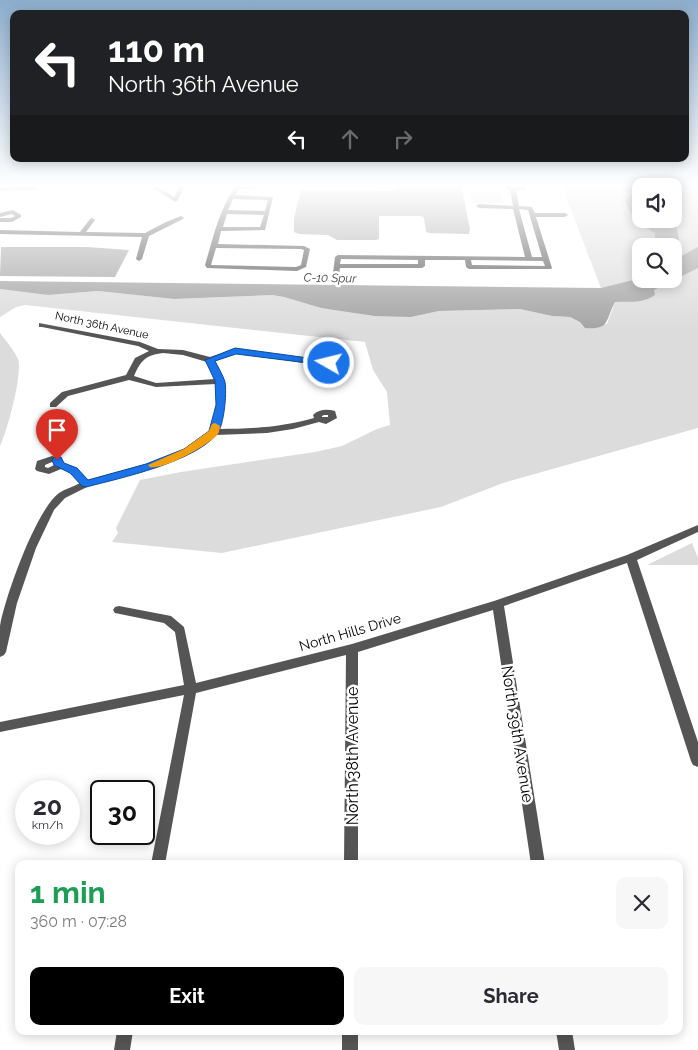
<!DOCTYPE html>
<html lang="en">
<head>
<meta charset="utf-8">
<style>
	body { margin:0; font-family:Raleway,sans-serif; background:#f7f7f7; color:#2b2b33; height:100vh; display:flex; flex-direction:column; font-size:19px; white-space:nowrap }
	* { box-sizing:border-box; margin:0 }
	p { font-size:16px; color:#7c7c81 }
	.icon { flex:none; width:28px; height:28px; fill:none; stroke:currentColor; stroke-width:2; stroke-linecap:round; stroke-linejoin:round }
	.map { position:relative; flex:1; overflow:hidden }
	.side { position:absolute; left:15px; top:860px; width:668px; height:175px; display:flex; flex-direction:column; background:#fff; border-radius:10px; box-shadow:0 2px 12px #0003 }
	.side>* { flex:none }
	.hud { position:absolute; left:10px; top:10px; width:679px; height:152px; border-radius:10px; box-shadow:0 2px 12px #0003; background:#202124; color:#fff; overflow:hidden }
	.fabs { position:absolute; left:632px; top:178px; display:grid; gap:10px }
	.fabs a { display:grid; place-items:center; width:50px; height:50px; border-radius:10px; background:#fff; box-shadow:0 2px 12px #0003; font-size:25px }
	.speed { position:absolute; left:15px; top:780px; display:flex; gap:10px; font-size:25px; font-weight:700; text-align:center }
	.speed>* { display:grid; place-content:center; width:65px; height:65px; border-radius:50%; background:#fff; box-shadow:0 2px 12px #0003; line-height:1 }
	.speed small { font-size:12px; font-weight:400 }
	.speed .limit { border:2px solid #111; border-radius:8px; background:#fff; color:#111 }
	.pin { position:absolute; display:grid; place-items:center; width:42px; height:42px; color:#fff; margin:-51px -21px; border-radius:50% 50% 50% 0; rotate:-45deg; box-shadow:0 0 5px #0007 }
	.pin .icon { rotate:45deg }
	.me { position:absolute; width:55px; margin:-28px; rotate:278deg; stroke-linejoin:round; filter:drop-shadow(0 0 4px #0008) }
	.turn { display:flex; align-items:center; gap:18px; height:105px; padding:0 15px; font-size:22px }
	.turn .icon { width:65px; height:65px; stroke-width:2.5 }
	.turn b { display:block; font-size:35px; line-height:42px }
	.lanes { display:flex; align-items:center; height:48px; padding:0 15px; background:#0003; justify-content:center; gap:25px; direction:ltr }
	.lanes .off { opacity:.35 }
	.round { display:grid; place-items:center; flex:none; width:52px; height:52px; border-radius:10px; background:#f7f7f7 }
	.overview { display:flex; align-items:center; justify-content:space-between; height:85px; padding:0 15px }
	h1 { font-size:30px; font-weight:700; line-height:38px; color:#1e9e55 }
	.cta { display:flex; gap:10px; margin-top:auto; padding:10px 15px }
	.cta a { flex:1; height:58px; border-radius:10px; background:#000; color:#fff; font-size:20px; font-weight:700; line-height:58px; text-align:center }
	.cta a+a { background:#f7f7f7; color:#2b2b33 }
	.map>svg:first-child { display:block }
</style>
</head>
<body>
<div class="map">
<svg width="698" height="1050" viewBox="0 0 698 1050">
	<rect width="100%" height="100%" fill="#fff"/>
	<path fill="#dcdcdc" fill-rule="evenodd" d="M561,184H698V428L503,483L441,507L222,553L112,542L118,533L116,528L140,480L181,472L315,452L342,446L377,429L390,425L387,392L373,370L365,342L25,305L16,307L0,317V289L48,295L98,291L174,299L272,295L284,297L321,308L411,317L439,311L520,309L552,316L570,317L580,322L607,324L615,302L601,288ZM641,186H674V219H641ZM641,246H674V279H641Z
		M469,191H499L503,203H474Z
		M0,333C6,341 14,350 18,359C23,373 7,432 0,446Z
		M692,543L698,558V565H647Z"/>
	<path fill="#a3a3a3" d="M394,184H461L470,229L469,234L428,233L426,231L424,218L421,216H379V239L376,240H337L328,235L299,234L294,232V218L301,190L392,191L395,190Z
		M642,184H698V190L682,189L674,191V186H642Z
		M641,187V219H672L676,224L679,240L671,246H641V252L640,245L655,240V233L635,221L625,201Z
		M1,247H87L129,250L115,277L0,276Z
		M698,247V268L654,290L655,295C642,304 630,301 615,302C605,321 610,330 585,328L580,322L570,317L552,316L520,309L439,311L411,317L375,316L321,308L284,297L272,295L174,299L98,291L48,295L0,289V281L601,288L641,278L674,279V260Z"/>
	<g fill="none" stroke-linecap="round" stroke-linejoin="round">
		<path fill="#555" fill-rule="evenodd" d="M36,184H42L36,190L0,191V187L34,186Z
			M147,184H153L174,197L180,184H186L178,200L175,202Z
			M234,184H278L275,186L240,189L235,195L273,197L265,230L221,231L218,244L304,246L310,249L306,267L297,271L207,268L205,265C213,238 219,210 235,187ZM233,199L268,200L265,211L228,210ZM227,214L264,215L260,227H223ZM216,248L301,249L304,250L301,265L296,267L211,265Z
			M508,184H514L515,187H521V184H527L526,190H516L519,206L532,207L535,213H565L568,215L565,217H536L552,268L551,269H469L466,267L465,260H425V266L422,268H340L338,281L335,283L332,281L335,257L338,255L525,257L513,209L479,208L476,206L479,204L513,206L510,190L504,188L509,186ZM519,209L528,210L542,257H532ZM341,259L418,260V264H340ZM471,260L543,261L545,266L472,265Z
			M13,210L21,215V217L12,222H0V218H11L15,216L12,214L0,217V213Z
			M181,216L184,218L183,219L149,236L142,259L139,261L136,259L142,237L0,234V230L80,232L90,219L92,218L95,220L86,232L145,233L166,222Z
			M39,323L140,342L158,349L183,350L210,357L235,349L315,360L321,358L331,360L333,364L332,366L320,370L312,367L311,364L236,353L214,361L224,381V405L219,429C251,429 283,427 314,418L313,415C319,409 327,409 335,411L337,418L326,424L319,422L293,429L267,433L216,435L191,453L152,468L89,486L65,498L54,510L36,548L17,603L6,652L4,655L0,657C0,647 0,636 0,626C5,597 36,510 59,493C65,489 73,487 80,483L71,473L61,469L49,474L37,471L35,469L37,461L52,456L62,459L63,463L77,469L88,480L146,464L185,449L210,431L216,405V384L156,387L129,380L68,396L56,407H50V403L62,392L126,375L135,358L149,351L138,346L42,327H39ZM163,353L183,355L207,362L215,379L156,383L134,376C141,360 146,355 163,353ZM324,415H328V417H322V416ZM52,462L54,463V465L48,468L45,467V465Z
			M698,525V532L637,560L698,742V767L693,765L691,761L627,563L504,606L545,864H531L493,610L358,652V864H344L346,655L196,693L165,864H151L184,695L0,732V722L184,685L175,632L164,623L115,613L113,610L115,607L119,606L171,616L184,627L196,683L352,644L494,601L627,555Z
			M117,1031H133L130,1050H114Z
			M342,1031H358V1050H342Z
			M556,1031H572L575,1050H559Z"/>
	</g>
	<linearGradient id="sky" x2="0" y2="1"><stop stop-color="#8cadcc"/><stop offset="0.56" stop-color="#fff"/><stop offset="1" stop-color="#fff" stop-opacity="0"/></linearGradient>
	<rect width="698" height="331" fill="url(#sky)"/>
	<path fill="#1a73e8" stroke="#114b97" d="M235,348L316,359L323,357L334,363L329,366L322,363L316,364L236,354L215,361C218,367 223,375 225,382C227,393 224,426 217,434C194,462 121,478 86,487L82,486L70,473L54,465L52,460L54,457H61L64,463L77,468L88,480L146,464L184,449L209,431L216,405L215,381L205,360Z"/>
	<path fill="#f59e0b" d="M215,423L220,426C220,428 219,432 218,434C209,445 164,470 150,467L148,465L184,449L209,431L212,424Z"/>
	<g text-anchor="middle" stroke-width="5" stroke-linejoin="round" paint-order="stroke">
		<g font-size="11" fill="#000" stroke="#fff">
			<text transform="translate(102 325) rotate(12)" y="4">North 36th Avenue</text>
		</g>
		<g font-size="12" font-style="italic" fill="#444" stroke="#fff">
			<text transform="translate(330 278) rotate(1)" y="4">C-10 Spur</text>
		</g>
		<g font-size="14" fill="#000" stroke="#fff">
			<text transform="translate(350 632) rotate(-16)" y="5">North Hills Drive</text>
		</g>
		<g font-size="16" fill="#000" stroke="#fff">
			<text transform="translate(518 734) rotate(81)" y="6">North 39th Avenue</text>
			<text transform="translate(352 756) rotate(-90)" y="6">North 38th Avenue</text>
		</g>
	</g>
</svg>
<div class="fabs">
<a><svg class="icon" aria-label="sound" viewBox="0 0 24 24"><path d="M4 9h4l5-4v14l-5-4H4zM17 9q2 3 0 6"/></svg></a>
<a><svg class="icon" aria-label="search" viewBox="0 0 24 24"><circle cx="10" cy="10" r="6"/><path d="M15 15l6 6"/></svg></a>
</div>
<div class="speed"><div>20<small>km/h</small></div><div class="limit">30</div></div>
<div class="pin" style="left:57px;top:460px;background:#d93025"><svg class="icon" aria-label="arrive" viewBox="0 0 24 24"><path d="M6 21V4h12l-3 4 3 4H6"/></svg></div>
<svg class="me" style="left:329px;top:363px" viewBox="-20 -20 40 40"><circle r="17" fill="#1a73e8" stroke="#fff" stroke-width="3"/><path d="M0-11L8 9 0 5-8 9z" fill="#fff"/></svg>
<div class="hud">
<div class="turn"><svg class="icon" aria-label="left" viewBox="0 0 24 24"><path d="M17 20v-9H6M10 6l-5 5 5 5"/></svg><div><b>110 m</b>North 36th Avenue</div></div>
<div class="lanes"><svg class="icon" aria-label="left" viewBox="0 0 24 24"><path d="M17 20v-9H6M10 6l-5 5 5 5"/></svg><svg class="icon off" aria-label="ahead" viewBox="0 0 24 24"><path d="M12 20V5M6 11l6-6 6 6"/></svg><svg class="icon off" aria-label="right" viewBox="0 0 24 24"><path d="M7 20v-9h11M14 6l5 5-5 5"/></svg></div>
</div>
<section class="side">
<div class="overview"><div><h1>1 min</h1><p>360 m · 07:28</p></div><a class="round"><svg class="icon" aria-label="close" viewBox="0 0 24 24"><path d="M6 6l12 12M18 6L6 18"/></svg></a></div>
<div class="cta"><a>Exit</a><a>Share</a></div>
</section>
</div>
</body>
</html>
